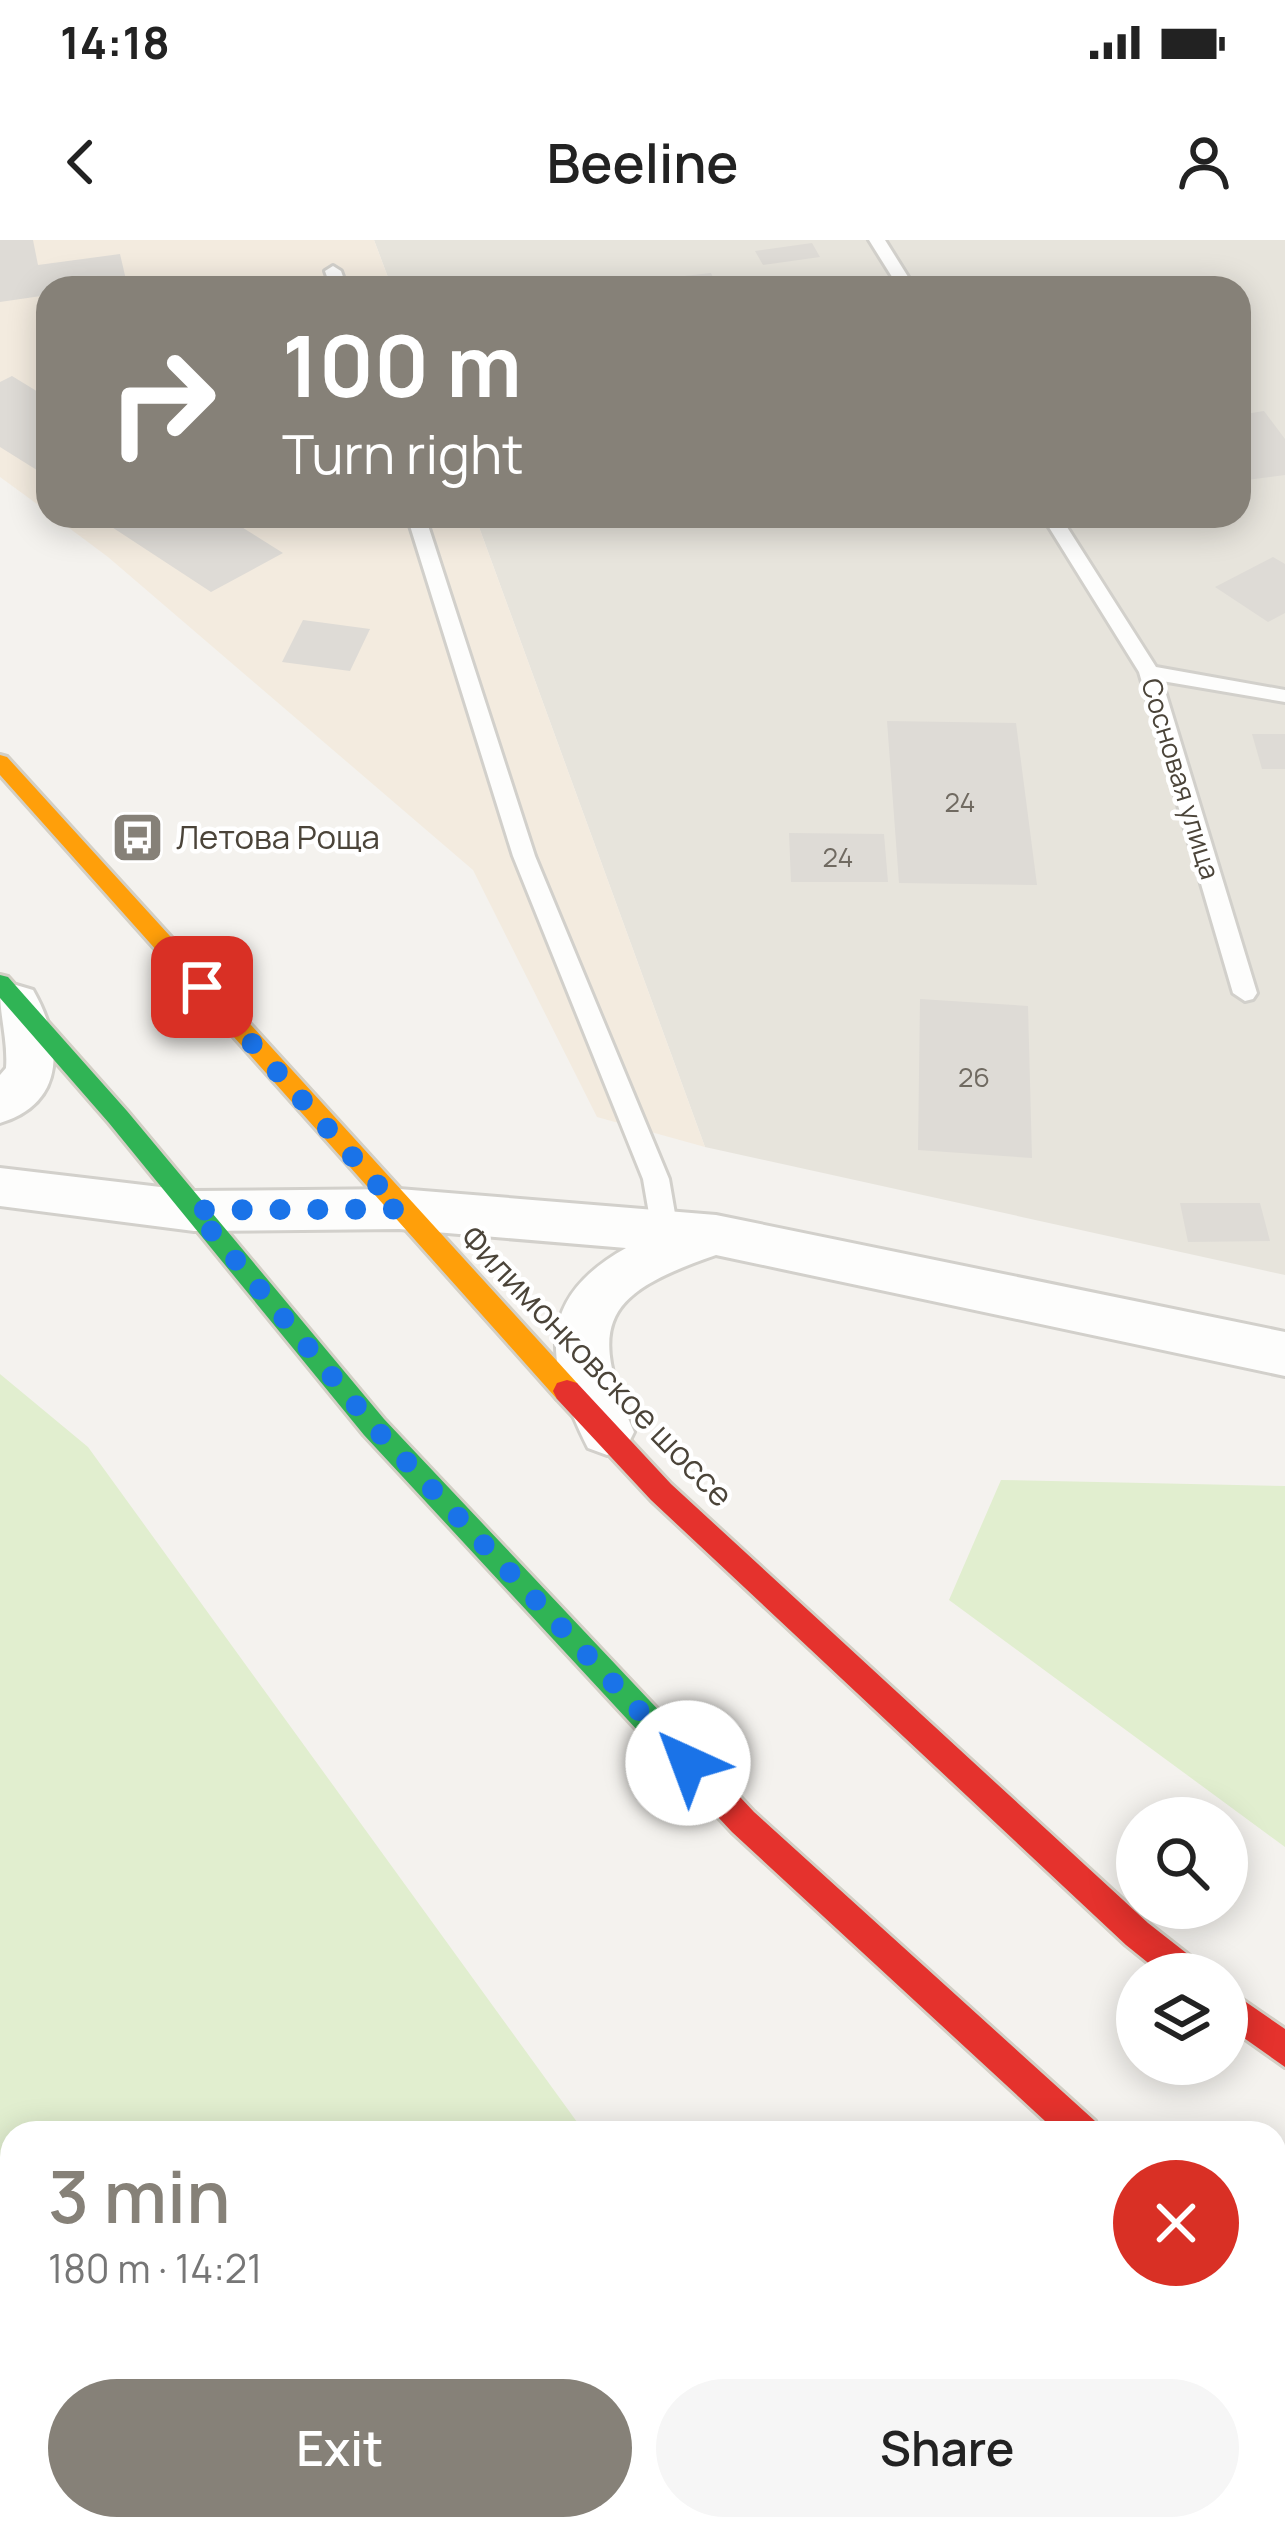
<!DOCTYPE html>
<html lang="en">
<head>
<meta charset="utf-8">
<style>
	body { margin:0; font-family:Manrope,sans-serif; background:#f6f6f6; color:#222; height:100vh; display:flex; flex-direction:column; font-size:45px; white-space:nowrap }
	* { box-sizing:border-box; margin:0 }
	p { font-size:39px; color:#767676 }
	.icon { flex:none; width:66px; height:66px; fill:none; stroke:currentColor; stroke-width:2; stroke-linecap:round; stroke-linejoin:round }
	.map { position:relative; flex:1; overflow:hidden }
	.details { position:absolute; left:0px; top:1881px; width:1287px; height:420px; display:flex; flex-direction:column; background:#fff; border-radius:36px 36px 0 0; box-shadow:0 6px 30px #0003 }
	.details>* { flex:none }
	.banner { position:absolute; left:36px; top:36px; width:1215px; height:252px; border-radius:36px; box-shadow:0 6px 30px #0003; background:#868178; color:#fff; overflow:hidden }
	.fabs { position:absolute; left:1116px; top:1557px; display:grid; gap:24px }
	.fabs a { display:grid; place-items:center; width:132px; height:132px; border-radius:50%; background:#fff; box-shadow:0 6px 30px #0003; font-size:60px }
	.pin { position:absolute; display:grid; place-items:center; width:102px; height:102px; color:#fff; margin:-51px; border-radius:24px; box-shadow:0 6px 18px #0006 }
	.me { position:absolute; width:132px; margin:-66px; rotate:317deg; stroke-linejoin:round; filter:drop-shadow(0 0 9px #0008) }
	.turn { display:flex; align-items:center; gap:42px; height:252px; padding:0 48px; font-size:54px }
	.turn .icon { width:156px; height:156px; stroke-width:2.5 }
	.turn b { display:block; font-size:84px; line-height:102px }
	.round { display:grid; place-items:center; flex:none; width:126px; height:126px; border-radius:63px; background:#f6f6f6 }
	.overview { display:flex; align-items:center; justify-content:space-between; height:204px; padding:0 48px }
	h1 { font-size:72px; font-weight:600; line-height:90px; color:#868178 }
	.cta { display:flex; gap:24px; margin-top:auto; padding:24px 48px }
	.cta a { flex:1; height:138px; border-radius:72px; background:#868178; color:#fff; font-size:48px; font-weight:600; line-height:138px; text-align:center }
	.cta a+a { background:#f6f6f6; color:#222 }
	.status { display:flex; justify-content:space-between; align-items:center; height:84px; padding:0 60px; background:#fff; direction:ltr }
	.status svg { height:33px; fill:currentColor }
	header { display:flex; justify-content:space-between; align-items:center; height:156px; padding:0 48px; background:#fff; font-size:54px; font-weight:600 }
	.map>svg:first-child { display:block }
</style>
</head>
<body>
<div class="status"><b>14:18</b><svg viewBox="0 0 49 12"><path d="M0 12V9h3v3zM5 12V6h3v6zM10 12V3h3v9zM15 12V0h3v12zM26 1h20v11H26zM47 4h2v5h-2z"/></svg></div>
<header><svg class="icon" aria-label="back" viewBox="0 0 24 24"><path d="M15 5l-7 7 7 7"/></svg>Beeline<svg class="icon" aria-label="person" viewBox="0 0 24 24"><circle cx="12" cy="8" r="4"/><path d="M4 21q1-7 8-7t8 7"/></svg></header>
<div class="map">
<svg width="1285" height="2301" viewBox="0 0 1285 2301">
	<rect width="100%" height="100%" fill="#f4f2ee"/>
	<path fill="#e7e4dc" d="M374,0H1285V1035L705,907L475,276H1239V48H392Z"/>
	<path fill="#f3ebdf" d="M0,0H374L392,48H48V272L0,237Z
		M53,276H475L705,907L597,877L473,630L108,317Z"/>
	<path fill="#e1eecf" d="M0,1134L88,1207L585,1893H12V2289H1138L1156,2301H0Z
		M1001,1240L1285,1246V1607L949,1360Z"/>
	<path fill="#dedbd6" d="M0,0H33L38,25L120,14L127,44L48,48V55L0,62Z
		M812,3L820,17L763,25L755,11Z
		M711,33L718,48H643L640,41Z
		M12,136L48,158V237L0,207V142Z
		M1264,171L1285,199V235L1239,241V175Z
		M95,276H224L283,313L211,352Z
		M1273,317L1285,324V373L1268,382L1215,347Z
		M303,380L370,389L350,431L282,422Z
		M887,481L1016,483L1037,645L899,643Z
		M1252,494H1285V529H1262Z
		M789,593L884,594L888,642H791Z
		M920,759L1028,766L1032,918L918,910Z
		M1180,963H1260L1270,1001L1188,1002Z"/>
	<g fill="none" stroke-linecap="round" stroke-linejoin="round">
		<defs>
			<path id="lane" d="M869,0H885L915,48H899Z
				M333,26L341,31L347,48H331L325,31Z
				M407,276H425L535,616L669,939L678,991L674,998L665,1001L652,991L643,939L513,616Z
				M1042,276H1060L1156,427L1285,450V462L1162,441L1257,753L1253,759L1245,761L1233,753L1139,432Z"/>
			<path id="street" d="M16,745L33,750C62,801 68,862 0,883V835L6,828C8,801 0,778 0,750Z
				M0,928L194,951L399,949L716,975L1285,1092V1136L716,1015C603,1054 587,1083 634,1192L626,1208L607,1215L588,1208C546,1124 533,1060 626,1008L399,989L194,991L0,966Z"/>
			<path id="fast" d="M0,735L8,737L127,871L384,1179L699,1513L703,1523L699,1533L688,1537L677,1533L364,1195L109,883L0,758Z"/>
			<path id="slow" d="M0,515L7,517L577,1143L581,1151L577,1159H557L0,535Z
				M1275,2019L1285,2024V2063L1275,2059Z"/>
			<path id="jam" d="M567,1140L577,1143L671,1244L1148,1683L1199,1723L1204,1734H1162L1126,1705L651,1260L557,1159L553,1151L557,1143Z
				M688,1509L699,1513L754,1572L1095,1881L1100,1893H1058L732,1592L677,1533L673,1523L677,1513Z
				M1227,1749L1285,1789V1827L1227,1786Z"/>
		</defs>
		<use href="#lane" stroke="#d2d0cb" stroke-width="6"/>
		<use href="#street" stroke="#d2d0cb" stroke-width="6"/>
		<use href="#fast" stroke="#d3cfc5" stroke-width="6"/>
		<use href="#slow" stroke="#d3cfc5" stroke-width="6"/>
		<use href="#jam" stroke="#d3cfc5" stroke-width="6"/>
		<use href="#lane" fill="#fdfdfc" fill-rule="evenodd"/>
		<use href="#street" fill="#fdfdfc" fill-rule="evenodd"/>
		<use href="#fast" fill="#30b455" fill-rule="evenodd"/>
		<use href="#slow" fill="#ff9f0a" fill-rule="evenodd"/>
		<use href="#jam" fill="#e5322d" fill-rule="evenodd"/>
	</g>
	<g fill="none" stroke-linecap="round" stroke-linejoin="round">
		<path stroke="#1a73e8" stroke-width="21" stroke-dasharray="0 37.8" d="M202,747L399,969L194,970L374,1187L688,1523"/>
	</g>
	<defs>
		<symbol id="bus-square" viewBox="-11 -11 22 22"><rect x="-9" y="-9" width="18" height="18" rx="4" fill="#868178" stroke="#fff"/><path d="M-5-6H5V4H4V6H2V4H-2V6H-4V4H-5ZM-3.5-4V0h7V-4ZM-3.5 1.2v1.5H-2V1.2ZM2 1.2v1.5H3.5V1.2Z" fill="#fff"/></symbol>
	</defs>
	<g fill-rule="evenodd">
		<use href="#bus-square" x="108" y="568" width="59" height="59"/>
	</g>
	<g text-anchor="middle" stroke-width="9" stroke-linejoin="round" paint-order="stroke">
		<g font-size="27" fill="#4b4439" stroke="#fff">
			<text transform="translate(1180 539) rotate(73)" y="9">Сосновая улица</text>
		</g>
		<g font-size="27" fill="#706a61">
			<text x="960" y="572">24</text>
			<text x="838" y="627">24</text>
			<text x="974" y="847">26</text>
		</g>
		<g font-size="33" fill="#4b4439" stroke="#fff" text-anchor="start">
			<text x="176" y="609">Летова Роща</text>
		</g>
		<g font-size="33" fill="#4b4439" stroke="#fff">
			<text transform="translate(597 1126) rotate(46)" y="12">Филимонковское шоссе</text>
		</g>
	</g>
</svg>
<div class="fabs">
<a><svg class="icon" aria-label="search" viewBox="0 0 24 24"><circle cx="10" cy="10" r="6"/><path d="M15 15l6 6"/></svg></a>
<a><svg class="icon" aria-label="layers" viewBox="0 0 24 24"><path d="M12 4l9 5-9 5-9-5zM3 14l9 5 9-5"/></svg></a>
</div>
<div class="pin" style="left:202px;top:747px;background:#d93025"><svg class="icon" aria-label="arrive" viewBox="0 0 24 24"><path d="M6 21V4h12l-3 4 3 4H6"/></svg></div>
<svg class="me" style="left:688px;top:1523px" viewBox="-20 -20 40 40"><circle r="19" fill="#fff"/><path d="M0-13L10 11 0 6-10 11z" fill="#1a73e8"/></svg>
<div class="banner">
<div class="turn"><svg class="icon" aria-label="right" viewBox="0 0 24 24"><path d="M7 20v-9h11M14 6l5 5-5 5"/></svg><div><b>100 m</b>Turn right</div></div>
</div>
<section class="details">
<div class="overview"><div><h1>3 min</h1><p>180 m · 14:21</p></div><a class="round" style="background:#d93025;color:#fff"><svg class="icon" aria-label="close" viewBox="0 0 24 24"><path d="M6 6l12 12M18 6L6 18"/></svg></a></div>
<div class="cta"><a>Exit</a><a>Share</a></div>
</section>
</div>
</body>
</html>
